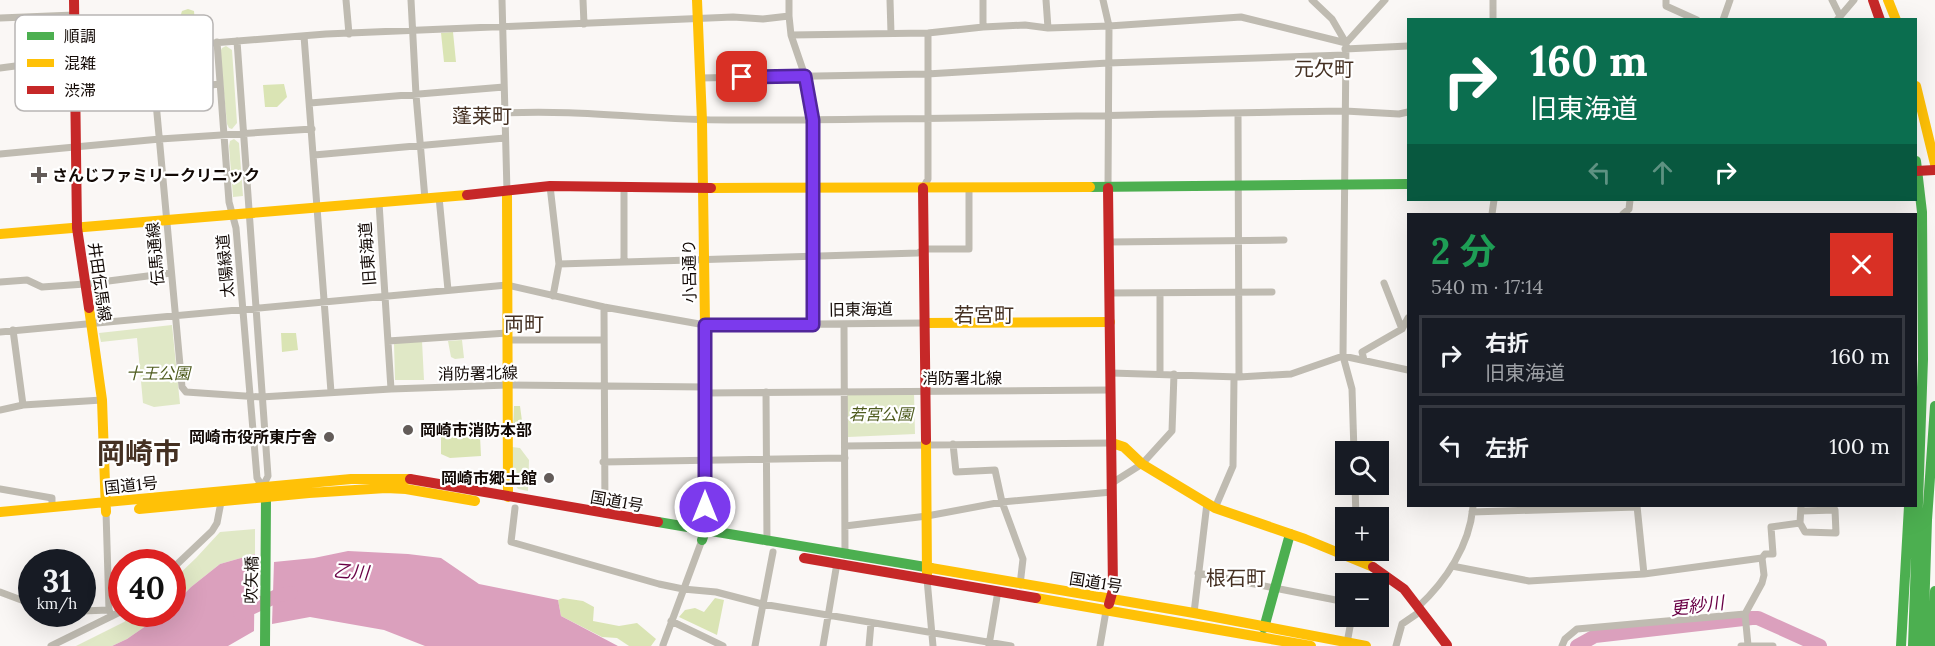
<!DOCTYPE html>
<html lang="ja">
<head>
<meta charset="utf-8">
<style>
	body { margin:0; font-family:Lora,"Noto Sans JP",serif; background:#20242c; color:#f1f3f6; height:100vh; display:flex; flex-direction:column; font-size:22px; white-space:nowrap }
	* { box-sizing:border-box; margin:0 }
	p { font-size:20px; color:#9ea1a6 }
	.icon { flex:none; width:33px; height:33px; fill:none; stroke:currentColor; stroke-width:2; stroke-linecap:round; stroke-linejoin:round }
	.map { position:relative; flex:1; overflow:hidden }
	.panel { position:absolute; left:1407px; top:213px; width:510px; height:294px; display:flex; flex-direction:column; background:#171b24; border-radius:0px; box-shadow:0 6px 24px #0002 }
	.panel>* { flex:none }
	.top-card { position:absolute; left:1407px; top:18px; width:510px; height:183px; border-radius:0px; box-shadow:0 6px 24px #0002; background:#0b6e4f; color:#fff; overflow:hidden }
	.tools { position:absolute; left:1335px; top:441px; display:grid; gap:12px }
	.tools a { display:grid; place-items:center; width:54px; height:54px; border-radius:0px; background:#171b24; box-shadow:0 6px 24px #0002; font-size:30px }
	.speed { position:absolute; left:18px; top:549px; display:flex; gap:12px; font-size:30px; font-weight:700; text-align:center }
	.speed>* { display:grid; place-content:center; width:78px; height:78px; border-radius:50%; background:#171b24; box-shadow:0 6px 24px #0002; line-height:1 }
	.speed small { font-size:15px; font-weight:400 }
	.speed .limit { border:9px solid #d22; background:#fff; color:#111 }
	.pin { position:absolute; display:grid; place-items:center; width:51px; height:51px; color:#fff; margin:-26px; border-radius:12px; box-shadow:0 3px 9px #0006 }
	.me { position:absolute; width:66px; margin:-33px; rotate:0deg; stroke-linejoin:round; filter:drop-shadow(0 0 4px #0008) }
	.turn { display:flex; align-items:center; gap:21px; height:126px; padding:0 24px; font-size:27px }
	.turn .icon { width:78px; height:78px; stroke-width:2.5 }
	.turn b { display:block; font-size:42px; line-height:51px }
	.lanes { display:flex; align-items:center; height:57px; padding:0 24px; background:#0003; justify-content:center; gap:30px; direction:ltr }
	.lanes .off { opacity:.35 }
	.round { display:grid; place-items:center; flex:none; width:63px; height:63px; border-radius:0px; background:#20242c }
	.headline { display:flex; align-items:center; justify-content:space-between; height:102px; padding:0 24px }
	h1 { font-size:36px; font-weight:700; line-height:45px; color:#1e9e55 }
	ul { padding:0; list-style:none }
	li { display:flex; align-items:center; gap:18px; height:81px; margin:0 12px 9px; padding:0 12px; border:3px solid #363941; border-radius:0px }
	li div { flex:1 }
	li b { display:block; font-size:22px }
	li em { font-style:normal }
	.map>svg:first-child { display:block }
</style>
</head>
<body>
<div class="map">
<svg width="1935" height="646" viewBox="0 0 1935 646">
	<rect width="100%" height="100%" fill="#faf7f5"/>
	<path fill="#e0e8c6" d="M226,46L232,50L237,123L232,129L229,128L227,124L220,52L222,48Z
		M234,139L239,143L243,196L233,197L229,146L230,141Z
		M172,325L180,404L154,407L143,403L137,338L101,342L99,333Z
		M462,340L464,358L455,359L451,357L448,341Z
		M422,341L424,380H395L394,343Z
		M914,392L915,434L848,437L847,394Z
		M512,447L520,448L529,460L528,491L518,489L512,481Z
		M255,529V554L220,564L191,587L173,605V580L196,558L220,532Z
		M134,614H163L127,639L112,646H76L124,622Z"/>
	<path fill="#dae4b4" d="M188,9L194,11L196,36L185,37C181,29 179,19 182,11Z
		M453,32L456,62H444L441,33Z
		M284,84L287,97L277,107H265L263,85Z
		M281,333H296L298,350L282,352Z
		M514,406H520L522,421L532,423L529,437L520,436L513,429Z
		M472,424L473,436H480L481,456L450,458L441,454V427Z
		M563,598L583,601L594,607L593,621L619,626L637,623L656,639L651,646H629L617,638L602,637L561,616L558,600Z
		M715,598L724,600L717,635L679,617L685,610L695,608L704,612Z"/>
	<path fill="#dba0bd" d="M348,551L408,554L441,558L479,584L558,600L561,616L618,646H425L384,630L310,617L272,624L274,562L314,558Z
		M255,554L254,631L228,646H112L127,639L163,614H172L173,605L191,587L220,564Z"/>
	<g fill="none" stroke-linecap="round" stroke-linejoin="round">
		<path stroke="#dba0bd" stroke-width="14" d="M240,613L279,595L291,593
			M1577,646L1595,636L1752,618H1758L1820,646"/>
		<path stroke="#bfbbb1" stroke-width="7" d="M346,0L349,34
			M411,0L416,95L425,199
			M502,0L507,192
			M583,0L584,24
			M890,0L891,33
			M983,0V27
			M1046,0L1048,28
			M1103,0L1109,26L1108,188
			M1312,0L1332,19L1346,43L1343,356L1352,389L1354,452
			M1666,0V6L1697,20
			M1832,0L1840,16
			M789,16V0
			M0,18L74,15
			M1493,20V0
			M1723,20L1730,0
			M1837,20L1854,0
			M791,35L928,33L983,27L1025,25L1048,28L1109,26L1241,17L1346,43
			M304,36L331,392
			M237,41L268,476L263,486
			M217,42L229,202L236,228L257,478L263,487
			M1346,43L1385,0
			M151,48L182,387L186,392L261,397L391,389L508,385L706,387
			M1345,49L1408,46
			M0,68L151,48L326,34L733,17L763,19L789,16L791,35L805,76L813,120V325
			M700,78L927,74L1108,63L1345,55
			M75,95L154,91L220,84
			M310,103L504,87
			M505,113C582,109 659,121 736,120C939,120 1142,114 1345,111L1399,114L1408,112
			M1238,113L1239,377
			M0,154L160,139L312,129
			M314,155L505,138
			M550,186L559,264L553,296
			M923,188L928,179V33
			M439,197L448,290
			M379,203L391,389
			M1492,214L1494,200
			M1623,214L1629,209L1630,200
			M1109,242L1284,240
			M624,262V186
			M559,264L918,253L925,249H969V188
			M0,282L27,280L42,287L85,284L171,273
			M1384,283L1402,329
			M1109,293L1272,292
			M1160,293V374
			M604,307L605,514
			M844,324L845,555
			M13,330L23,405
			M0,332L507,285L604,307L705,325L925,323
			M507,340H604
			M388,341L507,333
			M1364,360L1362,352L1402,329L1408,318
			M1111,373L1239,377L1291,374L1343,356L1408,370
			M766,392L767,542
			M706,393L1110,390
			M0,410L23,405L102,400
			M953,444L956,472L995,470L1002,502L1023,559L1020,585
			M845,446L1112,443
			M603,462L845,458
			M1112,483L1142,464L1172,431L1174,374
			M1355,484L1356,518
			M0,489L52,498V507
			M1637,506L1644,574
			M1801,506L1800,523L1805,532L1836,533L1835,510L1802,511
			M515,508L511,542L659,584L683,589L716,592L762,604L1011,646
			M1215,508L1233,466L1234,377
			M106,512L109,610L112,616
			M1472,512L1637,507
			M845,526L927,516L1002,502L1112,492
			M1762,558L1765,554H1773L1771,527L1800,523
			M1452,566L1529,581L1644,574L1762,558L1764,575L1762,583L1745,614L1748,645
			M172,569L212,531L217,523L221,502
			M1198,573L1346,602
			M927,579L933,646
			M0,592L32,604
			M1418,607C1446,581 1470,545 1473,506
			M82,611L109,610
			M1194,613L1207,503
			M671,621L723,646
			M1347,643L1352,616
			M663,645L702,540
			M989,645L998,591
			M51,646L122,611
			M755,646L773,552
			M823,646L837,563
			M869,646L871,623
			M1100,646L1106,611
			M1396,646L1402,624L1421,611
			M1562,646L1565,639L1577,629L1745,614
			M1741,646H1773"/>
		<path stroke="#4caf50" stroke-width="10" d="M1090,187L1408,184
			M658,522L931,568
			M702,540L705,531V324
			M1264,628L1290,534
			M265,646L266,498
			M1901,646L1909,506
			M1913,646L1923,359L1922,212L1916,161
			M1923,646L1927,520L1935,406
			M1932,646L1935,591"/>
		<path stroke="#ffc107" stroke-width="10" d="M697,0L702,121L705,324
			M1888,0L1896,20
			M1916,86L1935,164
			M711,188L1090,187
			M507,192L508,497
			M0,234L467,195
			M89,308L102,400L106,512
			M925,323L1110,322
			M926,440L927,575
			M1112,443L1124,447L1142,464L1215,508L1305,539L1373,567
			M139,509L309,493L386,488L406,489L475,501
			M0,512L351,479H410
			M931,568L1194,613L1366,646
			M1036,598L1311,646"/>
		<path stroke="#c62828" stroke-width="10" d="M74,0L77,228L89,308
			M1873,0L1880,20
			M1916,171L1935,170
			M923,188L926,440
			M1108,188L1113,590L1109,604
			M467,195L550,186L711,188
			M410,479L658,522
			M804,558L1036,598
			M1373,567L1404,589L1447,645"/>
	</g>
	<g fill="none" stroke-linecap="round" stroke-linejoin="round">
		<defs>
			<path id="route" d="M705,507V325H813V120L805,76L742,77"/>
		</defs>
		<use href="#route" stroke="#51269a" stroke-width="15"/>
		<use href="#route" stroke="#7c3aed" stroke-width="10"/>
	</g>
	<g fill="#635c59" stroke="#fff" stroke-width="2">
		<path d="M36 166h6v6h6v6h-6v6h-6v-6h-6v-6h6z"/>
		<circle cx="408" cy="430" r="6"/>
		<circle cx="329" cy="437" r="6"/>
		<circle cx="549" cy="478" r="6"/>
	</g>
	<g text-anchor="middle" stroke-width="4.5" stroke-linejoin="round" paint-order="stroke">
		<g font-size="16" font-weight="bold" fill="#120905" stroke="#fff" text-anchor="start">
			<text x="52" y="181">さんじファミリークリニック</text>
			<text x="420" y="436">岡崎市消防本部</text>
			<text x="317" y="443" text-anchor="end">岡崎市役所東庁舎</text>
			<text x="537" y="484" text-anchor="end">岡崎市郷土館</text>
		</g>
		<g font-size="16" fill="#120905" stroke="#fff">
			<text transform="translate(155 254) rotate(-95)" y="6">伝馬通線</text>
			<text transform="translate(367 254) rotate(-94)" y="6">旧東海道</text>
			<text transform="translate(225 266) rotate(-95)" y="6">太陽緑道</text>
			<text transform="translate(689 271) rotate(-91)" y="6">小呂通り</text>
			<text transform="translate(100 282) rotate(82)" y="6">井田伝馬線</text>
			<text transform="translate(861 309) rotate(-1)" y="6">旧東海道</text>
			<text transform="translate(478 373) rotate(-1)" y="6">消防署北線</text>
			<text x="962" y="384">消防署北線</text>
			<text transform="translate(131 485) rotate(-6)" y="6">国道1号</text>
			<text transform="translate(617 501) rotate(10)" y="6">国道1号</text>
			<text transform="translate(251 580) rotate(-89)" y="6">吹矢橋</text>
			<text transform="translate(1096 582) rotate(9)" y="6">国道1号</text>
		</g>
		<g font-size="16" font-style="italic" fill="#4f5c1f" stroke="#fff">
			<text x="158" y="379">十王公園</text>
			<text x="881" y="420">若宮公園</text>
		</g>
		<g font-size="18" font-style="italic" fill="#690045" stroke="#fff">
			<text transform="translate(351 572) rotate(4)" y="6">乙川</text>
			<text transform="translate(1697 606) rotate(-7)" y="6">更紗川</text>
		</g>
		<g font-size="20" fill="#453123" stroke="#fff">
			<text x="1324" y="76">元欠町</text>
			<text x="482" y="123">蓬莱町</text>
			<text x="984" y="322">若宮町</text>
			<text x="524" y="331">両町</text>
			<text x="1236" y="585">根石町</text>
		</g>
		<g font-size="28" font-weight="bold" fill="#453123" stroke="#fff">
			<text x="139" y="463">岡崎市</text>
		</g>
	</g>
	<rect x="15" y="15" width="198" height="96" rx="9" fill="#fff" stroke="#b8b5b4" stroke-width="1.5"/>
	<rect x="27" y="32" width="27" height="8" fill="#4caf50"/>
	<rect x="27" y="59" width="27" height="8" fill="#ffc107"/>
	<rect x="27" y="86" width="27" height="8" fill="#c62828"/>
	<g font-size="16" fill="#120905">
		<text x="64" y="42">順調</text>
		<text x="64" y="69">混雑</text>
		<text x="64" y="96">渋滞</text>
	</g>
</svg>
<div class="tools">
<a><svg class="icon" aria-label="search" viewBox="0 0 24 24"><circle cx="10" cy="10" r="6"/><path d="M15 15l6 6"/></svg></a>
<a>+</a>
<a>−</a>
</div>
<div class="speed"><div>31<small>km/h</small></div><div class="limit">40</div></div>
<div class="pin" style="left:742px;top:77px;background:#d93025"><svg class="icon" aria-label="arrive" viewBox="0 0 24 24"><path d="M6 21V4h12l-3 4 3 4H6"/></svg></div>
<svg class="me" style="left:705px;top:507px" viewBox="-20 -20 40 40"><circle r="17" fill="#7c3aed" stroke="#fff" stroke-width="3"/><path d="M0-11L8 9 0 5-8 9z" fill="#fff"/></svg>
<div class="top-card">
<div class="turn"><svg class="icon" aria-label="right" viewBox="0 0 24 24"><path d="M7 20v-9h11M14 6l5 5-5 5"/></svg><div><b>160 m</b>旧東海道</div></div>
<div class="lanes"><svg class="icon off" aria-label="left" viewBox="0 0 24 24"><path d="M17 20v-9H6M10 6l-5 5 5 5"/></svg><svg class="icon off" aria-label="ahead" viewBox="0 0 24 24"><path d="M12 20V5M6 11l6-6 6 6"/></svg><svg class="icon" aria-label="right" viewBox="0 0 24 24"><path d="M7 20v-9h11M14 6l5 5-5 5"/></svg></div>
</div>
<section class="panel">
<div class="headline"><div><h1>2 分</h1><p>540 m · 17:14</p></div><a class="round" style="background:#d93025;color:#fff"><svg class="icon" aria-label="close" viewBox="0 0 24 24"><path d="M6 6l12 12M18 6L6 18"/></svg></a></div>
<ul>
<li><svg class="icon" aria-label="right" viewBox="0 0 24 24"><path d="M7 20v-9h11M14 6l5 5-5 5"/></svg><div><b>右折</b><p>旧東海道</p></div><em>160 m</em></li>
<li><svg class="icon" aria-label="left" viewBox="0 0 24 24"><path d="M17 20v-9H6M10 6l-5 5 5 5"/></svg><div><b>左折</b></div><em>100 m</em></li>
</ul>
</section>
</div>
</body>
</html>
